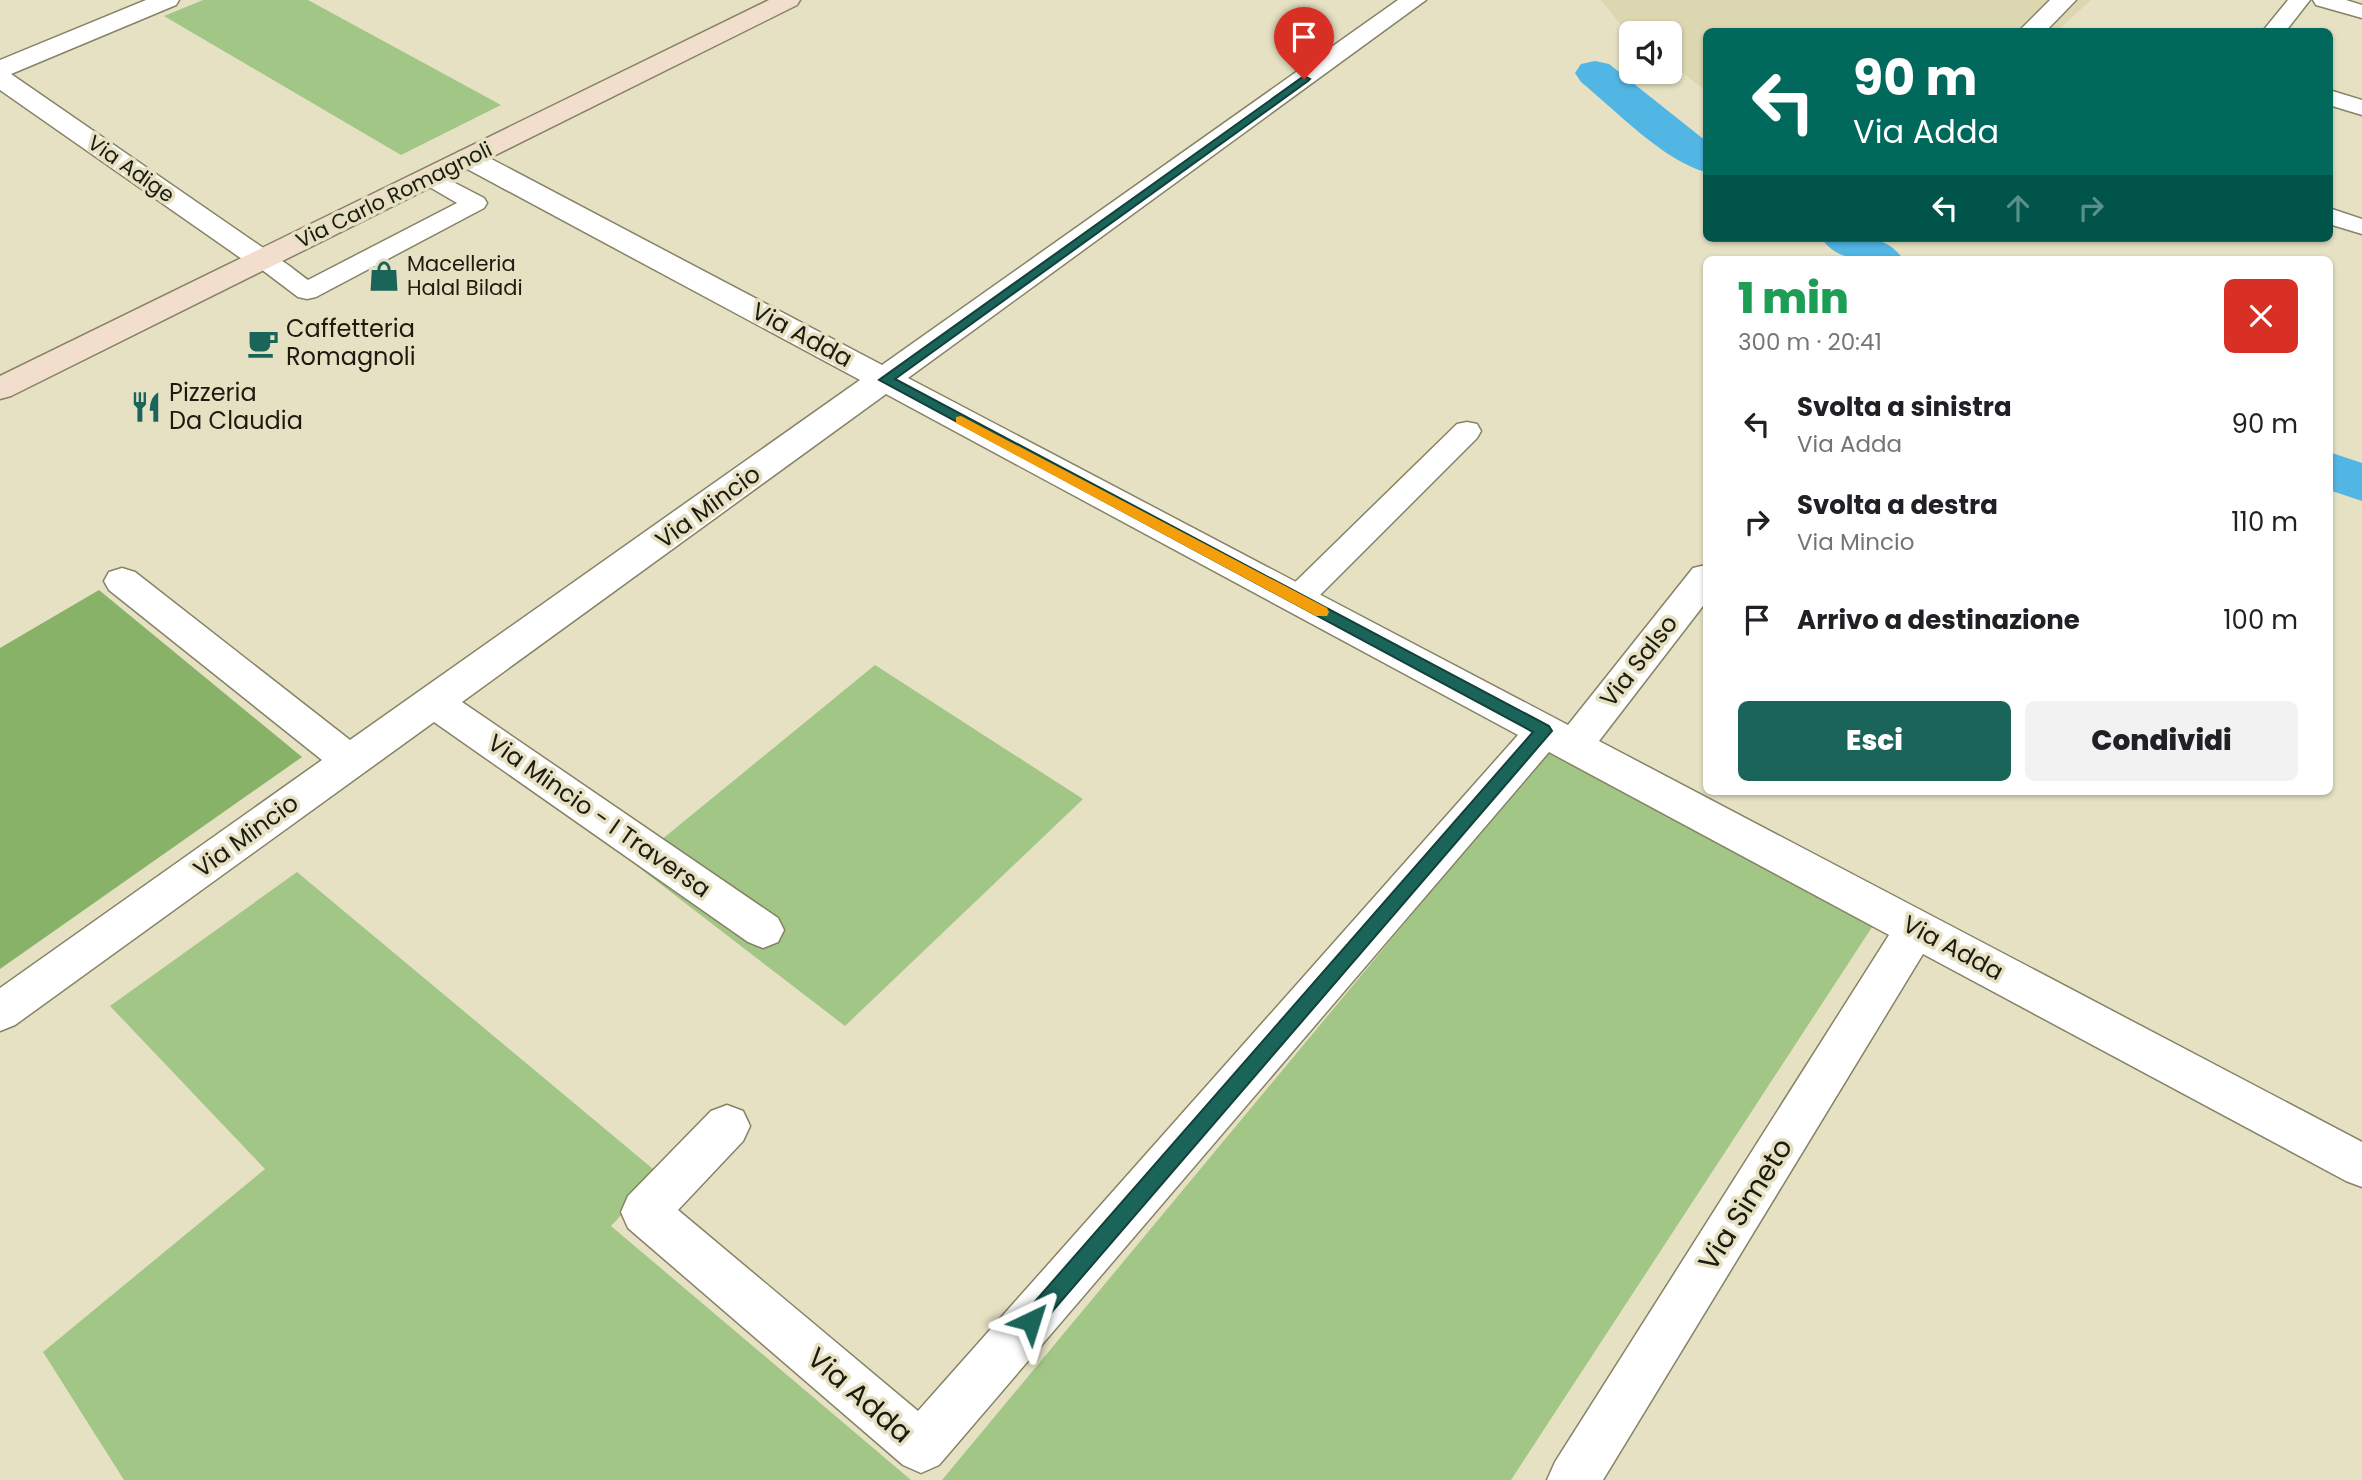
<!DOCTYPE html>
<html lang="it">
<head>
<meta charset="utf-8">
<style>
	body { margin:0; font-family:Poppins,sans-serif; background:#f2f2f2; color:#202124; height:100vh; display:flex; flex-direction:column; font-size:26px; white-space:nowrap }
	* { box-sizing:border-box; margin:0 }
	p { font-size:23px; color:#757577 }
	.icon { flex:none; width:38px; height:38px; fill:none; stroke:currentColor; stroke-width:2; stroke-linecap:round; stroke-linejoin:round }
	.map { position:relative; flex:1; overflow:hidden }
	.panel { position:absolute; left:1703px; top:256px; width:630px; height:539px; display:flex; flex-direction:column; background:#fff; border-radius:10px; box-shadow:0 2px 5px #0004 }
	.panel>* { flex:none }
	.banner { position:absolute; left:1703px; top:28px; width:630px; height:214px; border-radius:10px; box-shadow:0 2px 5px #0004; background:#00695c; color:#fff; overflow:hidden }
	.fabs { position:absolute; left:1619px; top:21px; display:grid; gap:14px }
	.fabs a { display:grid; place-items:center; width:63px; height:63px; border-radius:10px; background:#fff; box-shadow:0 2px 5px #0004; font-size:35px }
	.pin { position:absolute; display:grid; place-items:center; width:60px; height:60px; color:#fff; margin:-72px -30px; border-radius:50% 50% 50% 0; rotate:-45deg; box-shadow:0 0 7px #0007 }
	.pin .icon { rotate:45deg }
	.me { position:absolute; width:77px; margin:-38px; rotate:41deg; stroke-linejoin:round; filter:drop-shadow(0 0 5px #0008) }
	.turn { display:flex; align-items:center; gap:24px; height:147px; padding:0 35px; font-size:32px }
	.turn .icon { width:91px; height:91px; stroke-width:2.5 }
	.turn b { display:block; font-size:49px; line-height:60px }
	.lanes { display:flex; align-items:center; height:66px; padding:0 35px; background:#0003; justify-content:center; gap:35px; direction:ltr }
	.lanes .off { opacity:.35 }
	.round { display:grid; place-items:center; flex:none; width:74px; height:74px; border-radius:10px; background:#f2f2f2 }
	.overview { display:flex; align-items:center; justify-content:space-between; height:119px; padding:0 35px }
	h1 { font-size:42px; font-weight:800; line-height:52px; color:#1e9e55 }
	.button { display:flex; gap:14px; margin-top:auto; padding:14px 35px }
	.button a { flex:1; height:80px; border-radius:10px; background:#1b645a; color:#fff; font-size:28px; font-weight:800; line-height:80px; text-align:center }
	.button a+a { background:#f2f2f2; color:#202124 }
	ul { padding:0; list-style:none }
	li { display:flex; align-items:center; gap:21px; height:98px; padding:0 35px }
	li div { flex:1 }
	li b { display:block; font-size:26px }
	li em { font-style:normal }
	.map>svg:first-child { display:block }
</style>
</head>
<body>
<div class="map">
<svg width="2362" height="1480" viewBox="0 0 2362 1480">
	<rect width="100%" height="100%" fill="#e6e1c3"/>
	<path fill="#dcd6b1" d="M1601,0H2091L2057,31L1706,32V91L1670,63V33H1631L1621,25Z"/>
	<path fill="#a1c685" d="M203,0H308L501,105L401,155L164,16Z
		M875,665L1083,799L845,1026L633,863Z
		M1551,747L1876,921L1511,1480H942Z
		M297,872L659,1174L611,1226L911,1480H124L43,1352L265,1169L110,1006Z"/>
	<path fill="#87b267" d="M99,590L302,757L0,969V648Z"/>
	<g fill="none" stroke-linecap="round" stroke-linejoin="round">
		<path fill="#52b6e4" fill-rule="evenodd" d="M1595,61L1609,64L1706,141V172C1665,162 1614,109 1581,82L1575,73L1581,64Z
			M1821,238C1851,238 1884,231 1903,259C1873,259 1841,266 1821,238Z
			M2329,452L2362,463V501L2329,490Z"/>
		<defs>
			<path id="lane" d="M2288,0H2310L2285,32H2262Z
				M2313,0H2346L2362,5V18L2316,5Z
				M2329,90L2362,100V115L2329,105Z
				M430,170L484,198L487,203L484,208L316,297L307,299L298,297L249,260L253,255C274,249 292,269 308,280L457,203L421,182L418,177L421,172Z
				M2329,208L2362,219V234L2329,224Z
				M1467,422L1477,424L1481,431L1477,438L1308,607L1297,610L1286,607L1282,599L1286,591L1457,424Z"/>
			<path id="street" d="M146,0H179L176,5L11,74L272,254L277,260L272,266L262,269L252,266L0,90V60Z
				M1398,0H1426L908,378L1568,725L1693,568L1706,565V602L1599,741L2362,1142V1187L2346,1181L1923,954L1603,1480H1547L1555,1462L1889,935L1549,752L939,1465L921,1473L903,1465L628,1228L621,1212L628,1196L711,1111L727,1105L743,1111L750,1126L743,1141L678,1210L918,1411L1518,735L886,394L462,702L778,918L784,930L778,942L763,948L748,942L434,722L15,1025L0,1031V988L322,760L109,590L104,581L109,572L122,568L135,572L350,740L860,380L458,164L454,158L458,152L468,150L478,152L882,365Z
				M2050,0H2076L2045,32H2018Z"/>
			<path id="secondary" d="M769,0H800L797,5L11,396L0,399V376Z"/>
		</defs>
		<use href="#lane" stroke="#868266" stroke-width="3"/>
		<use href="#street" stroke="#868266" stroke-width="3"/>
		<use href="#secondary" stroke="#868266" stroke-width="3"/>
		<use href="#lane" fill="#fff" fill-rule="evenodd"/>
		<use href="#street" fill="#fff" fill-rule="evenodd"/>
		<use href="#secondary" fill="#f2decc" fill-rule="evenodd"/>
	</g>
	<path fill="#1b645a" stroke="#12413a" stroke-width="2" d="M1304,76L1310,79L1308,81L895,379L1549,726L1552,731L1038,1328L1031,1331L1024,1328L1021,1321L1024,1314L1533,732L879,380Z"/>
	<path fill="#f59e0b" d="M961,416L1327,608L1329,612L1327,616H1316L956,423V417Z"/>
	<defs>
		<symbol id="shop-bare" viewBox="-9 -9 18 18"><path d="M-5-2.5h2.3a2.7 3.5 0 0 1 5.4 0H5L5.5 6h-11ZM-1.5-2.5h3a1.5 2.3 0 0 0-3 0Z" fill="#1b645a" stroke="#e6e1c3" stroke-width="2.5" paint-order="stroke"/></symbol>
		<symbol id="cafe-bare" viewBox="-9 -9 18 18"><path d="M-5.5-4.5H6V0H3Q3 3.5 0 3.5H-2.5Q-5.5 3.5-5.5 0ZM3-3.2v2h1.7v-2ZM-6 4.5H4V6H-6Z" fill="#1b645a" stroke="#e6e1c3" stroke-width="2.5" paint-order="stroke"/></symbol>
		<symbol id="restaurant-bare" viewBox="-9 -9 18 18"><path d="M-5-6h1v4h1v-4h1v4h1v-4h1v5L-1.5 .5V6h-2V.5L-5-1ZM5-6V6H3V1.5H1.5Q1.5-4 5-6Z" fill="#1b645a" stroke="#e6e1c3" stroke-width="2.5" paint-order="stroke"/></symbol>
	</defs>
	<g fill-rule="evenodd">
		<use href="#shop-bare" x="362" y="254" width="44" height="44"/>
		<use href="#cafe-bare" x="241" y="321" width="44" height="44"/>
		<use href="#restaurant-bare" x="124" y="385" width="44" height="44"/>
	</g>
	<g text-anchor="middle" stroke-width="7" stroke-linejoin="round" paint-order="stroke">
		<g font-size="21" fill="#1d1b10" stroke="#e6e1c3">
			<text transform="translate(131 169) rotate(35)" y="7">Via Adige</text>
			<text transform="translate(394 195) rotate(-26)" y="7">Via Carlo Romagnoli</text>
		</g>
		<g font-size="21" fill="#1d1b10" stroke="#e6e1c3" text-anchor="start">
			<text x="407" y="271">Macelleria<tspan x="407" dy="24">Halal Biladi</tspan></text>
		</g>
		<g font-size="24" fill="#1d1b10" stroke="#e6e1c3" text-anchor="start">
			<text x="286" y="337">Caffetteria<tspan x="286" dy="28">Romagnoli</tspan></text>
			<text x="169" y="401">Pizzeria<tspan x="169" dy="28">Da Claudia</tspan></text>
		</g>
		<g font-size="24" fill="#1d1b10" stroke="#e6e1c3">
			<text transform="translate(802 335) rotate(28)" y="8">Via Adda</text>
			<text transform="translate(708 507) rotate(-36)" y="8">Via Mincio</text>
			<text transform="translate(1639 661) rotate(-52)" y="8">Via Salso</text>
			<text transform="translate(599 816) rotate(35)" y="8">Via Mincio - I Traversa</text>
			<text transform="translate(246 836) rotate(-36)" y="8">Via Mincio</text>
			<text transform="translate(1953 948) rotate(28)" y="8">Via Adda</text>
		</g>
		<g font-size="28" fill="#1d1b10" stroke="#e6e1c3">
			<text transform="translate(1745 1204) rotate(-58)" y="10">Via Simeto</text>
			<text transform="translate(860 1395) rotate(41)" y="10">Via Adda</text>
		</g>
	</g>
</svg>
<div class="fabs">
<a><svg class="icon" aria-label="sound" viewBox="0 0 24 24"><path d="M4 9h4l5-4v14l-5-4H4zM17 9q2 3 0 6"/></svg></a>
</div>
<div class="pin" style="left:1304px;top:79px;background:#d93025"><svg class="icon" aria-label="arrive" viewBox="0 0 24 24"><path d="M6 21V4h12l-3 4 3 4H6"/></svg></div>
<svg class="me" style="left:1031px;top:1321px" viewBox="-20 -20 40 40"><path d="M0-17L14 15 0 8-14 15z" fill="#1b645a" stroke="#fff" stroke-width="4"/></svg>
<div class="banner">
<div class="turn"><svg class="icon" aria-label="left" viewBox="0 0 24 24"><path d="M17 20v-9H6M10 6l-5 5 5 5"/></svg><div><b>90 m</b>Via Adda</div></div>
<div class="lanes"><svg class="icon" aria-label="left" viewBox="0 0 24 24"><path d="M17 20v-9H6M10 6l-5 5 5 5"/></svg><svg class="icon off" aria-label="ahead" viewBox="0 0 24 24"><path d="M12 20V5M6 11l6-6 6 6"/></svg><svg class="icon off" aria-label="right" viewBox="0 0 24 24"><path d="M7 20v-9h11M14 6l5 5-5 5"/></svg></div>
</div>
<section class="panel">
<div class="overview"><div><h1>1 min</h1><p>300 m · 20:41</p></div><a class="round" style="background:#d93025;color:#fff"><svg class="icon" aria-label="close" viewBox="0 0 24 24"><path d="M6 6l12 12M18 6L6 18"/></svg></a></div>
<ul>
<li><svg class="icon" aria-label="left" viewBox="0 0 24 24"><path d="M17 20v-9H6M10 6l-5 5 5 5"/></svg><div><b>Svolta a sinistra</b><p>Via Adda</p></div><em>90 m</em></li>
<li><svg class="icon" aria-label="right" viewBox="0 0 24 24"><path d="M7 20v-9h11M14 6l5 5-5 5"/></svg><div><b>Svolta a destra</b><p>Via Mincio</p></div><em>110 m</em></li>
<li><svg class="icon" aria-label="arrive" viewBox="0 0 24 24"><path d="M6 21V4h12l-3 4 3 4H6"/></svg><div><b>Arrivo a destinazione</b></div><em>100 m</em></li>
</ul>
<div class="button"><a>Esci</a><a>Condividi</a></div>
</section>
</div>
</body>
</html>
